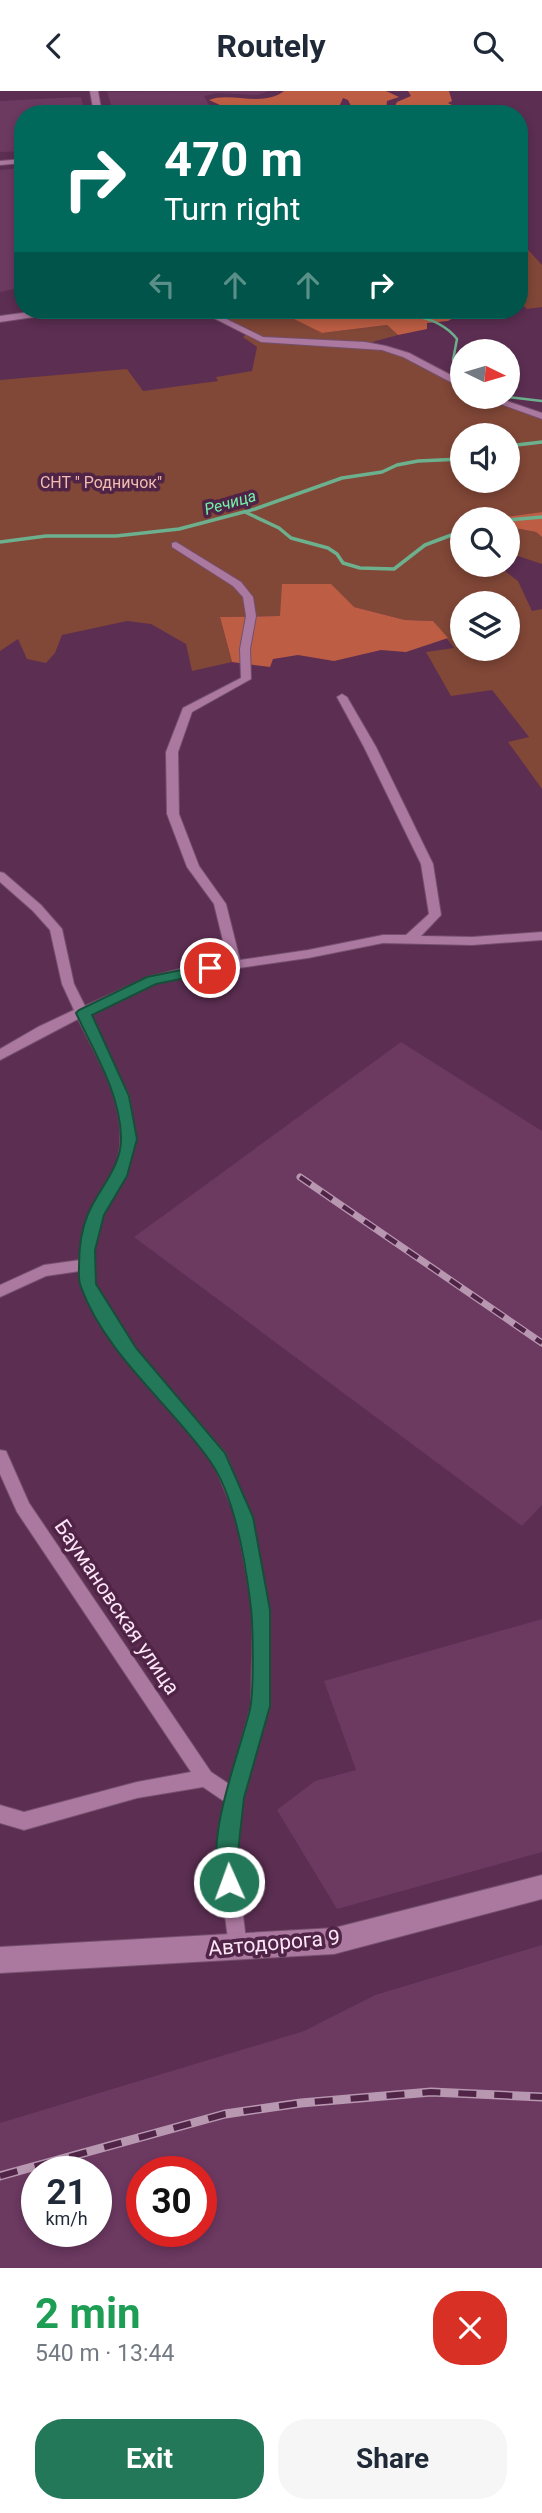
<!DOCTYPE html>
<html lang="en">
<head>
<meta charset="utf-8">
<style>
	body { margin:0; font-family:Roboto,sans-serif; background:#f6f6f7; color:#1f2937; height:100vh; display:flex; flex-direction:column; font-size:26px; white-space:nowrap }
	* { box-sizing:border-box; margin:0 }
	p { font-size:23px; color:#747a83 }
	.icon { flex:none; width:38px; height:38px; fill:none; stroke:currentColor; stroke-width:2; stroke-linecap:round; stroke-linejoin:round }
	.map { position:relative; height:2177px; overflow:hidden }
	.drawer { display:flex; flex-direction:column; background:#fff; flex:1 }
	.drawer>* { flex:none }
	.hud { position:absolute; left:14px; top:14px; width:514px; height:214px; border-radius:28px; box-shadow:0 4px 10px #0003; background:#00695c; color:#fff; overflow:hidden }
	.needle { width:46px; rotate:95deg }
	.controls { position:absolute; left:450px; top:248px; display:grid; gap:14px }
	.controls a { display:grid; place-items:center; width:70px; height:70px; border-radius:50%; background:#fff; box-shadow:0 4px 10px #0003; font-size:35px }
	.speed { position:absolute; left:21px; top:2065px; display:flex; gap:14px; font-size:35px; font-weight:700; text-align:center }
	.speed>* { display:grid; place-content:center; width:91px; height:91px; border-radius:50%; background:#fff; box-shadow:0 4px 10px #0003; line-height:1 }
	.speed small { font-size:18px; font-weight:400 }
	.speed .limit { border:10px solid #d22; background:#fff; color:#111 }
	.pin { position:absolute; display:grid; place-items:center; width:60px; height:60px; color:#fff; margin:-30px; border:4px solid #fff; border-radius:50%; box-shadow:0 2px 7px #0007 }
	.me { position:absolute; width:77px; margin:-38px; rotate:358deg; stroke-linejoin:round; filter:drop-shadow(0 0 5px #0008) }
	.turn { display:flex; align-items:center; gap:24px; height:147px; padding:0 35px; font-size:32px }
	.turn .icon { width:91px; height:91px; stroke-width:2.5 }
	.turn b { display:block; font-size:49px; line-height:60px }
	.lanes { display:flex; align-items:center; height:66px; padding:0 35px; background:#0003; justify-content:center; gap:35px; direction:ltr }
	.lanes .off { opacity:.35 }
	.round { display:grid; place-items:center; flex:none; width:74px; height:74px; border-radius:28px; background:#f6f6f7 }
	.summary { display:flex; align-items:center; justify-content:space-between; height:119px; padding:0 35px }
	h1 { font-size:42px; font-weight:700; line-height:52px; color:#1e9e55 }
	.cta { display:flex; gap:14px; margin-top:auto; padding:14px 35px }
	.cta a { flex:1; height:80px; border-radius:28px; background:#24785a; color:#fff; font-size:28px; font-weight:700; line-height:80px; text-align:center }
	.cta a+a { background:#f6f6f7; color:#1f2937 }
	header { display:flex; justify-content:space-between; align-items:center; height:91px; padding:0 35px; background:#fff; font-size:32px; font-weight:700 }
	.map>svg:first-child { display:block }
</style>
</head>
<body>
<header><svg class="icon" aria-label="back" viewBox="0 0 24 24"><path d="M15 5l-7 7 7 7"/></svg>Routely<svg class="icon" aria-label="search" viewBox="0 0 24 24"><circle cx="10" cy="10" r="6"/><path d="M15 15l6 6"/></svg></header>
<div class="map">
<svg width="542" height="2177" viewBox="0 0 542 2177">
	<rect width="100%" height="100%" fill="#5c2e52"/>
	<path fill="#6c3961" fill-rule="evenodd" d="M269,0L258,4L217,2L204,5L209,14L223,23H114L107,1Z
		M81,6L85,23H23V60L0,61V10Z
		M23,77V196L0,201V79Z
		M401,951L542,1040V1414L522,1435L134,1146Z
		M542,1528V1761L337,1818L277,1719L315,1690L356,1679L324,1590Z
		M542,1854V2177H0V2032L304,1940L375,1904ZM37,2081H96V2140H37ZM142,2081H201V2140H142Z"/>
	<path fill="#814737" fill-rule="evenodd" d="M520,150L542,174V216L527,218L520,211Z
		M247,219H308L291,226L322,242L387,234L398,244L372,251L408,261L462,289V306H494L542,321V421L491,429H462V474H497L518,490L532,520L542,518V698L508,651L529,646L492,599L451,605L426,561L454,557L433,530L405,529L354,516L280,525L220,526L232,571L192,580L186,553L151,533L127,530L62,544L55,562L46,572L27,568L18,548L0,560V289L127,278L143,300L218,290L216,286L252,280L257,256L243,246L251,239L227,228ZM462,345H508V390H462ZM462,513H508V558H462Z
		M508,436L536,441L542,446V473L518,465L508,469Z"/>
	<path fill="#bd5e44" d="M284,0H386L399,6L387,10L386,20L382,23H355L348,9L343,7L336,23H237L236,17H220V14L209,9C230,0 262,17 284,0Z
		M408,0H449L452,10L448,12L452,14L437,20L444,23H391L397,11L411,5Z
		M308,219H457L460,223L448,230L427,232V238L398,244L387,234L322,242L290,226Z
		M542,421V446L536,441L509,436L506,426Z
		M282,493H331L354,516L405,529L433,530L448,547L406,561L381,559L334,570L298,564L273,568L270,576L232,571L220,526L280,525Z"/>
	<g fill="none" stroke-linecap="round" stroke-linejoin="round">
		<path stroke="#6cb08e" stroke-width="2.5" d="M415,219V225C432,228 446,234 457,248L453,269L462,273
			M508,306L542,310"/>
		<path stroke="#6cb08e" stroke-width="3.5" d="M508,355L542,351
			M245,421L279,437L291,447L328,457L337,463L343,472L360,477L394,478L425,454L462,440
			M508,429L542,426
			M0,451L46,445H116L179,438L255,418L342,387L382,381L397,374L418,370L462,368"/>
		<defs>
			<path id="street" d="M90,0H98L102,23H94Z
				M23,68V72L0,74V70Z
				M45,219H65L61,222L0,231V225Z
				M198,219H208L263,246L365,251L386,255L409,262L462,290V297L403,266L382,259L261,251Z
				M481,306H495L542,322V328Z
				M176,451L241,491L253,506L256,525L250,558L251,588L192,621L178,661L179,723L199,775L226,813L240,869L308,859L383,844H406L429,823L421,773L364,656L337,606L342,603L347,606L376,656L433,773L441,824L421,845L472,846L542,841V849L472,854L383,852L308,867L184,885L156,892L89,923L129,1005L136,1048L126,1085L103,1123L94,1159L95,1193L106,1215L135,1258L225,1362L252,1426L269,1519V1615L243,1707L236,1770L247,1856L245,1863L238,1865L231,1863L229,1856L218,1770L225,1711L203,1696L137,1707L24,1739L0,1732V1714L24,1721L137,1691L191,1681L17,1421L0,1383V1359L6,1360L29,1412L211,1681L229,1693L251,1615L253,1519L236,1426L213,1371L125,1266L95,1222L81,1193L80,1180L46,1185L0,1206V1194L44,1174L80,1169C80,1155 83,1136 89,1122C95,1109 106,1098 112,1085C137,1030 102,977 78,928L0,969V958L38,936L74,919L62,893L50,839L33,820L0,791V781L4,782L41,814L62,838L74,893L85,915L148,886L184,877L228,870L214,813L187,776L167,723L166,661L183,617L241,587L240,558L246,525L243,506L233,495L172,456V452Z"/>
			<path id="secondary" d="M542,1784V1808L334,1863L0,1882V1856L334,1837Z"/>
		</defs>
		<use href="#street" stroke="#744f6c" stroke-width="2"/>
		<use href="#secondary" stroke="#744f6c" stroke-width="2"/>
		<use href="#street" fill="#ab789f" fill-rule="evenodd"/>
		<use href="#secondary" fill="#ab789f" fill-rule="evenodd"/>
		<defs>
			<path id="rail-far1" d="M300,1086L542,1252"/>
			<path id="rail" d="M0,2085L225,2023L301,2012L431,2001L542,2006"/>
		</defs>
		<use href="#rail-far1" stroke="#b897b0" stroke-width="7"/>
		<use href="#rail" stroke="#b897b0" stroke-width="9"/>
		<use href="#rail-far1" stroke="#502447" stroke-width="4.5" stroke-dasharray="13" stroke-linecap="butt"/>
		<use href="#rail" stroke="#502447" stroke-width="6" stroke-dasharray="18" stroke-linecap="butt"/>
	</g>
	<path fill="#24785a" stroke="#174e3a" stroke-width="2" d="M210,873L217,877L215,881L156,893L92,924L129,1005L137,1048L127,1085L104,1124L95,1159L96,1193L136,1257L225,1362L253,1426L270,1519V1615L244,1707L237,1770L240,1791L237,1798L229,1801L222,1798C202,1751 239,1665 250,1618C254,1600 253,1536 251,1517C246,1474 235,1405 210,1370C169,1312 106,1264 81,1196C78,1189 79,1182 79,1175C79,1158 81,1139 88,1123C99,1097 122,1076 121,1046C120,1002 94,961 76,922L79,919L147,886Z"/>
	<g text-anchor="middle" stroke-width="7" stroke-linejoin="round" paint-order="stroke">
		<g font-size="16" fill="#f1bdaf" stroke="#502447">
			<text x="101" y="397">СНТ " Родничок"</text>
		</g>
		<g font-size="16" font-style="italic" fill="#70f4a8" stroke="#502447">
			<text transform="translate(230 411) rotate(-16)" y="6">Речица</text>
		</g>
		<g font-size="21" fill="#fce5f6" stroke="#502447">
			<text transform="translate(117 1516) rotate(56)" y="7">Баумановская улица</text>
			<text transform="translate(274 1852) rotate(-5)" y="7">Автодорога 9</text>
		</g>
	</g>
</svg>
<div class="controls">
<a><svg class="needle" viewBox="-14 -14 28 28"><path d="M0-13l5 13h-10z" fill="#e53935"/><path d="M0 13l5-13h-10z" fill="#747a83"/></svg></a>
<a><svg class="icon" aria-label="sound" viewBox="0 0 24 24"><path d="M4 9h4l5-4v14l-5-4H4zM17 9q2 3 0 6"/></svg></a>
<a><svg class="icon" aria-label="search" viewBox="0 0 24 24"><circle cx="10" cy="10" r="6"/><path d="M15 15l6 6"/></svg></a>
<a><svg class="icon" aria-label="layers" viewBox="0 0 24 24"><path d="M12 4l9 5-9 5-9-5zM3 14l9 5 9-5"/></svg></a>
</div>
<div class="speed"><div>21<small>km/h</small></div><div class="limit">30</div></div>
<div class="pin" style="left:210px;top:877px;background:#d93025"><svg class="icon" aria-label="arrive" viewBox="0 0 24 24"><path d="M6 21V4h12l-3 4 3 4H6"/></svg></div>
<svg class="me" style="left:229px;top:1791px" viewBox="-20 -20 40 40"><circle r="17" fill="#24785a" stroke="#fff" stroke-width="3"/><path d="M0-11L8 9 0 5-8 9z" fill="#fff"/></svg>
<div class="hud">
<div class="turn"><svg class="icon" aria-label="right" viewBox="0 0 24 24"><path d="M7 20v-9h11M14 6l5 5-5 5"/></svg><div><b>470 m</b>Turn right</div></div>
<div class="lanes"><svg class="icon off" aria-label="left" viewBox="0 0 24 24"><path d="M17 20v-9H6M10 6l-5 5 5 5"/></svg><svg class="icon off" aria-label="ahead" viewBox="0 0 24 24"><path d="M12 20V5M6 11l6-6 6 6"/></svg><svg class="icon off" aria-label="ahead" viewBox="0 0 24 24"><path d="M12 20V5M6 11l6-6 6 6"/></svg><svg class="icon" aria-label="right" viewBox="0 0 24 24"><path d="M7 20v-9h11M14 6l5 5-5 5"/></svg></div>
</div>
</div>
<section class="drawer">
<div class="summary"><div><h1>2 min</h1><p>540 m · 13:44</p></div><a class="round" style="background:#d93025;color:#fff"><svg class="icon" aria-label="close" viewBox="0 0 24 24"><path d="M6 6l12 12M18 6L6 18"/></svg></a></div>
<div class="cta"><a>Exit</a><a>Share</a></div>
</section>
</body>
</html>
